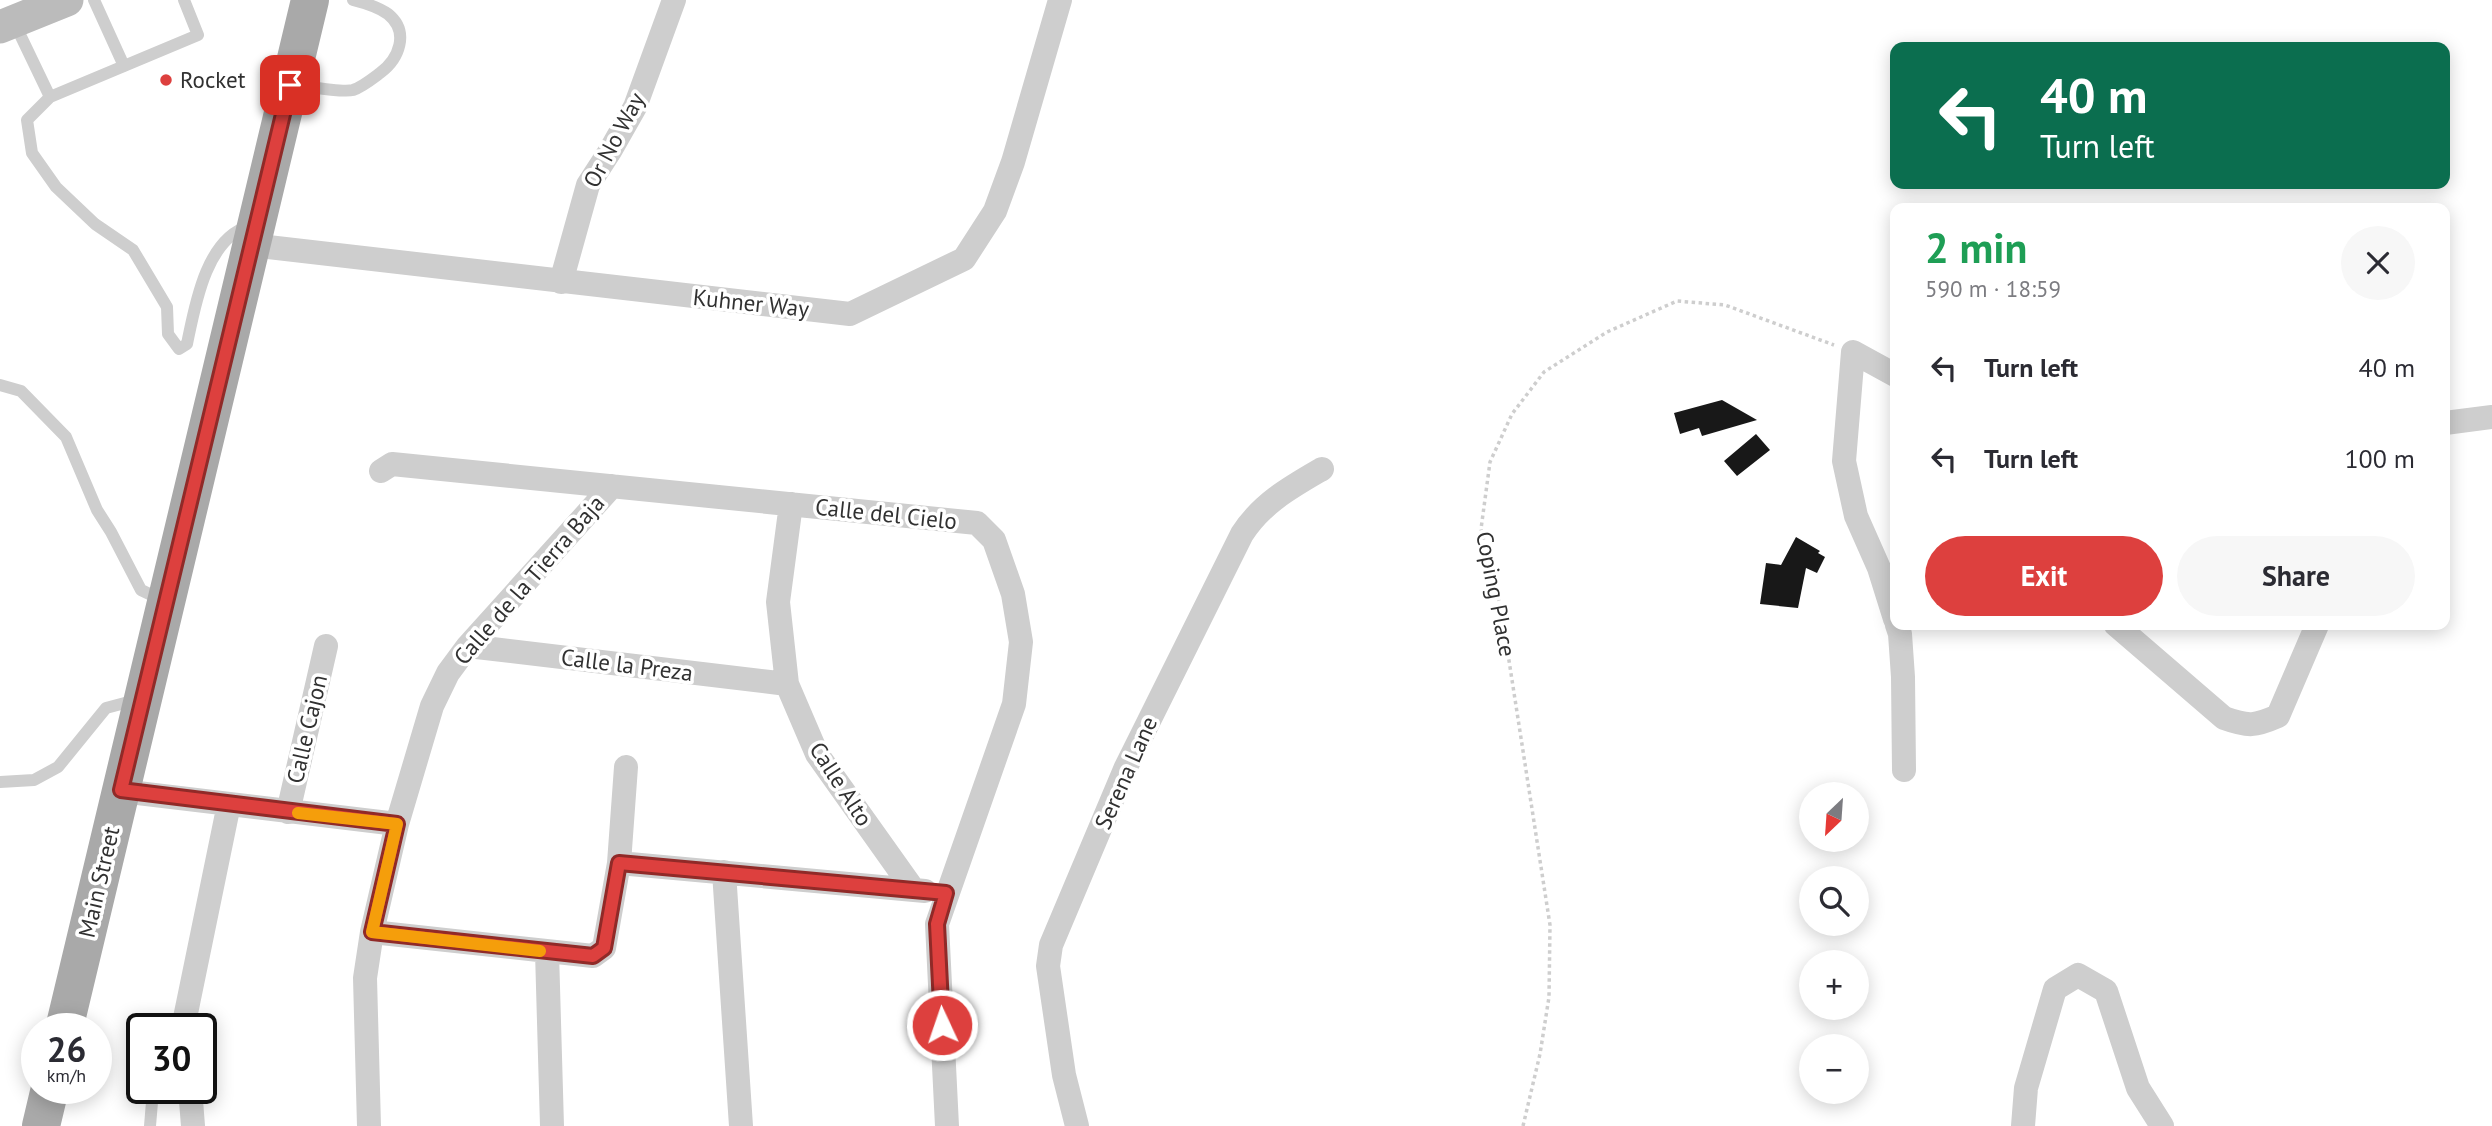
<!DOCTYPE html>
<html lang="en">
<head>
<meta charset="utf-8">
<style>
	body { margin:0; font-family:"PT Sans",sans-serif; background:#f7f7f7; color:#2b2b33; height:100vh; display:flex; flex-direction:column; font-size:26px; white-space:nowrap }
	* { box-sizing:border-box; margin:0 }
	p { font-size:23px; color:#7c7c81 }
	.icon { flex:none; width:38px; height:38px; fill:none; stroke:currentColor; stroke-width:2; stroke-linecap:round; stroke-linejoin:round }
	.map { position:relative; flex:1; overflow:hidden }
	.side { position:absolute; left:1890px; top:203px; width:560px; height:427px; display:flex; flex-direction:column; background:#fff; border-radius:14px; box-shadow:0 4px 18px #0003 }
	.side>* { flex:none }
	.banner { position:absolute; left:1890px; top:42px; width:560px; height:147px; border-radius:14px; box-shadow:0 4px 18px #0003; background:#0b6e4f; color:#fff; overflow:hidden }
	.needle { width:46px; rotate:205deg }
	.fabs { position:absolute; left:1799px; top:782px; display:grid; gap:14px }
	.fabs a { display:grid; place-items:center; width:70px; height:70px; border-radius:50%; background:#fff; box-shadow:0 4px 18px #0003; font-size:35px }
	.speed { position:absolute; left:21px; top:1013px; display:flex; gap:14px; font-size:35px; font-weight:700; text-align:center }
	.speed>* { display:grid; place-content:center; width:91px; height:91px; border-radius:50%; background:#fff; box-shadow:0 4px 18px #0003; line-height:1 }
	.speed small { font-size:18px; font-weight:400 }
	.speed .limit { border:4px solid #111; border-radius:10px; background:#fff; color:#111 }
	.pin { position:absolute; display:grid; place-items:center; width:60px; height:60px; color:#fff; margin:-30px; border-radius:14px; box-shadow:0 4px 10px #0006 }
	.me { position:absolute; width:77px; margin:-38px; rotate:357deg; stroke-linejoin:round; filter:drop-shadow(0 0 5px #0008) }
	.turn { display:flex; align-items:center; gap:24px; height:147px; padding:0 35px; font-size:32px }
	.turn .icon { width:91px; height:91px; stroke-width:2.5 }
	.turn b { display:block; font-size:49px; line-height:60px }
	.round { display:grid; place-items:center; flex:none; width:74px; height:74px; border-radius:37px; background:#f7f7f7 }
	.overview { display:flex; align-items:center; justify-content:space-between; height:119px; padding:0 35px }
	h1 { font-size:42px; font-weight:700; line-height:52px; color:#1e9e55 }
	.primary-button { display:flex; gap:14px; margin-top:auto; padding:14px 35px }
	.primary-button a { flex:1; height:80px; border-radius:42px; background:#dd403e; color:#fff; font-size:28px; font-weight:700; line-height:80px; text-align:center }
	.primary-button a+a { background:#f7f7f7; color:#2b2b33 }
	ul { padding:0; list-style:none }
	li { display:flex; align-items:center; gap:21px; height:91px; padding:0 35px }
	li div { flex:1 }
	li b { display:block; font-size:26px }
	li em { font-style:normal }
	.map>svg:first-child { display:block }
</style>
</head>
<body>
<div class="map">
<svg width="2492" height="1126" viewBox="0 0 2492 1126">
	<rect width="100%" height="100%" fill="#fff"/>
	<path fill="#181818" d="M1722,400L1757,420L1702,436L1699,428L1680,434L1674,413Z
		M1756,434L1770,450L1737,476L1724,461Z
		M1796,537L1820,551L1818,553L1825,557L1817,573L1806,568L1798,608L1760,604L1766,563L1781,565Z"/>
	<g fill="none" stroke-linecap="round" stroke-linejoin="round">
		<path stroke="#cecece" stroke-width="3.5" stroke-dasharray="3.5 3.5" stroke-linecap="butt" d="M1523,1126L1540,1054L1549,997L1550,925L1501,609L1481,529L1490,462L1512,414L1544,372L1607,332L1677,301L1725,305L1834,345"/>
		<path stroke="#cecece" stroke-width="12" d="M94,0L124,66
			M14,22L50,97L198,35L184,0
			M294,85C306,86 342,93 353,90C362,87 372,79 380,73C399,59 410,32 388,14C378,7 365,3 353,0
			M50,97L27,120L32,153L56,187L95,224L133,250L167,307L168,334L179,349L187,344C195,305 206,239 249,226
			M0,385L21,391L66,437L97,510L111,532L141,590L162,600
			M0,782L34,780L58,767L106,708L136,700
			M150,1126L152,1102"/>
		<path stroke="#cecece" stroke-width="24" d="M251,245L850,314L964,259L995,211L1013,162L1060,0
			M561,282L588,185L610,151L635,107L674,0
			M1895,375L1853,352L1844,461L1856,516L1879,568L1895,619
			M2445,423L2492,417
			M381,471L392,464L977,523L994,540L1013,594L1021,642L1014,704L937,924L947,1126
			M791,504L778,602L787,684L817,754L913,889
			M1897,625L1900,634L1903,677L1904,770
			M2116,625L2224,718C2249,727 2255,726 2278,716L2317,625
			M468,646L787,684
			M121,791L397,824
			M288,812L326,646
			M619,863L925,891
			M724,872L741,1126
			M372,932L593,956L604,948L619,863L626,767
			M547,952L552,1126
			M185,1029V1018L229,804
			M190,1088L193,1126
			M369,1126L365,978L372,932L397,824L432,706L448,673L468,646L612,486
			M1077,1126L1064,1075L1048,966L1051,945L1126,767L1242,534C1262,503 1291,487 1322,469
			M2023,1126L2026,1088L2055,989L2078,975L2106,991L2138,1088L2162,1126"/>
		<path stroke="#bbb" stroke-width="33" d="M0,27L67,0"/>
		<path stroke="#a9a9a9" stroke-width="38" d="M64,1029L310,0
			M41,1126L50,1088"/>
	</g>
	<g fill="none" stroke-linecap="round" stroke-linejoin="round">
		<defs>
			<path id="route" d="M290,85L121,790L397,824L372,932L593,956L604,948L619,863L946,893L937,924L942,1025"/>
		</defs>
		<use href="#route" stroke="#902a28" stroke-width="18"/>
		<use href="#route" stroke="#dd403e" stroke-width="12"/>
		<path stroke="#f59e0b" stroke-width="12" d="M298,813L397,824L372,932L540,951"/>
	</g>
	<circle fill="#dd403e" stroke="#fff" stroke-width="2.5" cx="166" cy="80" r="7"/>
	<g text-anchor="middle" stroke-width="7" stroke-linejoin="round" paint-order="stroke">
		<g font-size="23" fill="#313131" stroke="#fff" text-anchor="start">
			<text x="180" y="88">Rocket</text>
		</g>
		<g font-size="23" fill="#313131" stroke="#fff">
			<text transform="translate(614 140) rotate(-62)" y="8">Or No Way</text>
			<text transform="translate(751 303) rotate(6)" y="8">Kuhner Way</text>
			<text transform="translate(886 514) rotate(6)" y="8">Calle del Cielo</text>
			<text transform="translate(529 580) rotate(-49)" y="8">Calle de la Tierra Baja</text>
			<text transform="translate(1496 594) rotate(79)" y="8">Coping Place</text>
			<text transform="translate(627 665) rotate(7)" y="8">Calle la Preza</text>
			<text transform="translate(307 729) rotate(-77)" y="8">Calle Cajon</text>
			<text transform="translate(1126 773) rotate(-66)" y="8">Serena Lane</text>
			<text transform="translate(841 784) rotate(57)" y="8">Calle Alto</text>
			<text transform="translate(99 882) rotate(-77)" y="8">Main Street</text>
		</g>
	</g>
</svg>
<div class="fabs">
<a><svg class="needle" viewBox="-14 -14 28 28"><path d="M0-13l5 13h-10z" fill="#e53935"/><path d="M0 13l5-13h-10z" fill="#7c7c81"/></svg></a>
<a><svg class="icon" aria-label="search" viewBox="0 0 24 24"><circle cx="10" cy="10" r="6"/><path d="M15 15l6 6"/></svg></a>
<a>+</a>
<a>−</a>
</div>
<div class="speed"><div>26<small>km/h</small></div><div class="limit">30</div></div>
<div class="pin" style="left:290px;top:85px;background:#d93025"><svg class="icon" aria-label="arrive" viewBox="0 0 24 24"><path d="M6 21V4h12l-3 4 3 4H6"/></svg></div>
<svg class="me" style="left:942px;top:1025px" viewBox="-20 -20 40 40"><circle r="17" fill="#dd403e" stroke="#fff" stroke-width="3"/><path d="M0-11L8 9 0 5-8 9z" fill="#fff"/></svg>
<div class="banner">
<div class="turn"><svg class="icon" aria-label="left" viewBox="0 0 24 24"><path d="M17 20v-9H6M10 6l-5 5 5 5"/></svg><div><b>40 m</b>Turn left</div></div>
</div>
<section class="side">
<div class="overview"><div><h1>2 min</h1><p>590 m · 18:59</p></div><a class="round"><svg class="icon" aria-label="close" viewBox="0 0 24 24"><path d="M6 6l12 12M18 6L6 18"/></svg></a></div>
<ul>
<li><svg class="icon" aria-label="left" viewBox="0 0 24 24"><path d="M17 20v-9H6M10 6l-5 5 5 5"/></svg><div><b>Turn left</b></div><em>40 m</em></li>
<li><svg class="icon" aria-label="left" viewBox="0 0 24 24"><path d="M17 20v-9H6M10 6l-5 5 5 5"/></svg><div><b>Turn left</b></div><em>100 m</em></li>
</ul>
<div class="primary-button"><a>Exit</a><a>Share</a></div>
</section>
</div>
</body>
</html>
